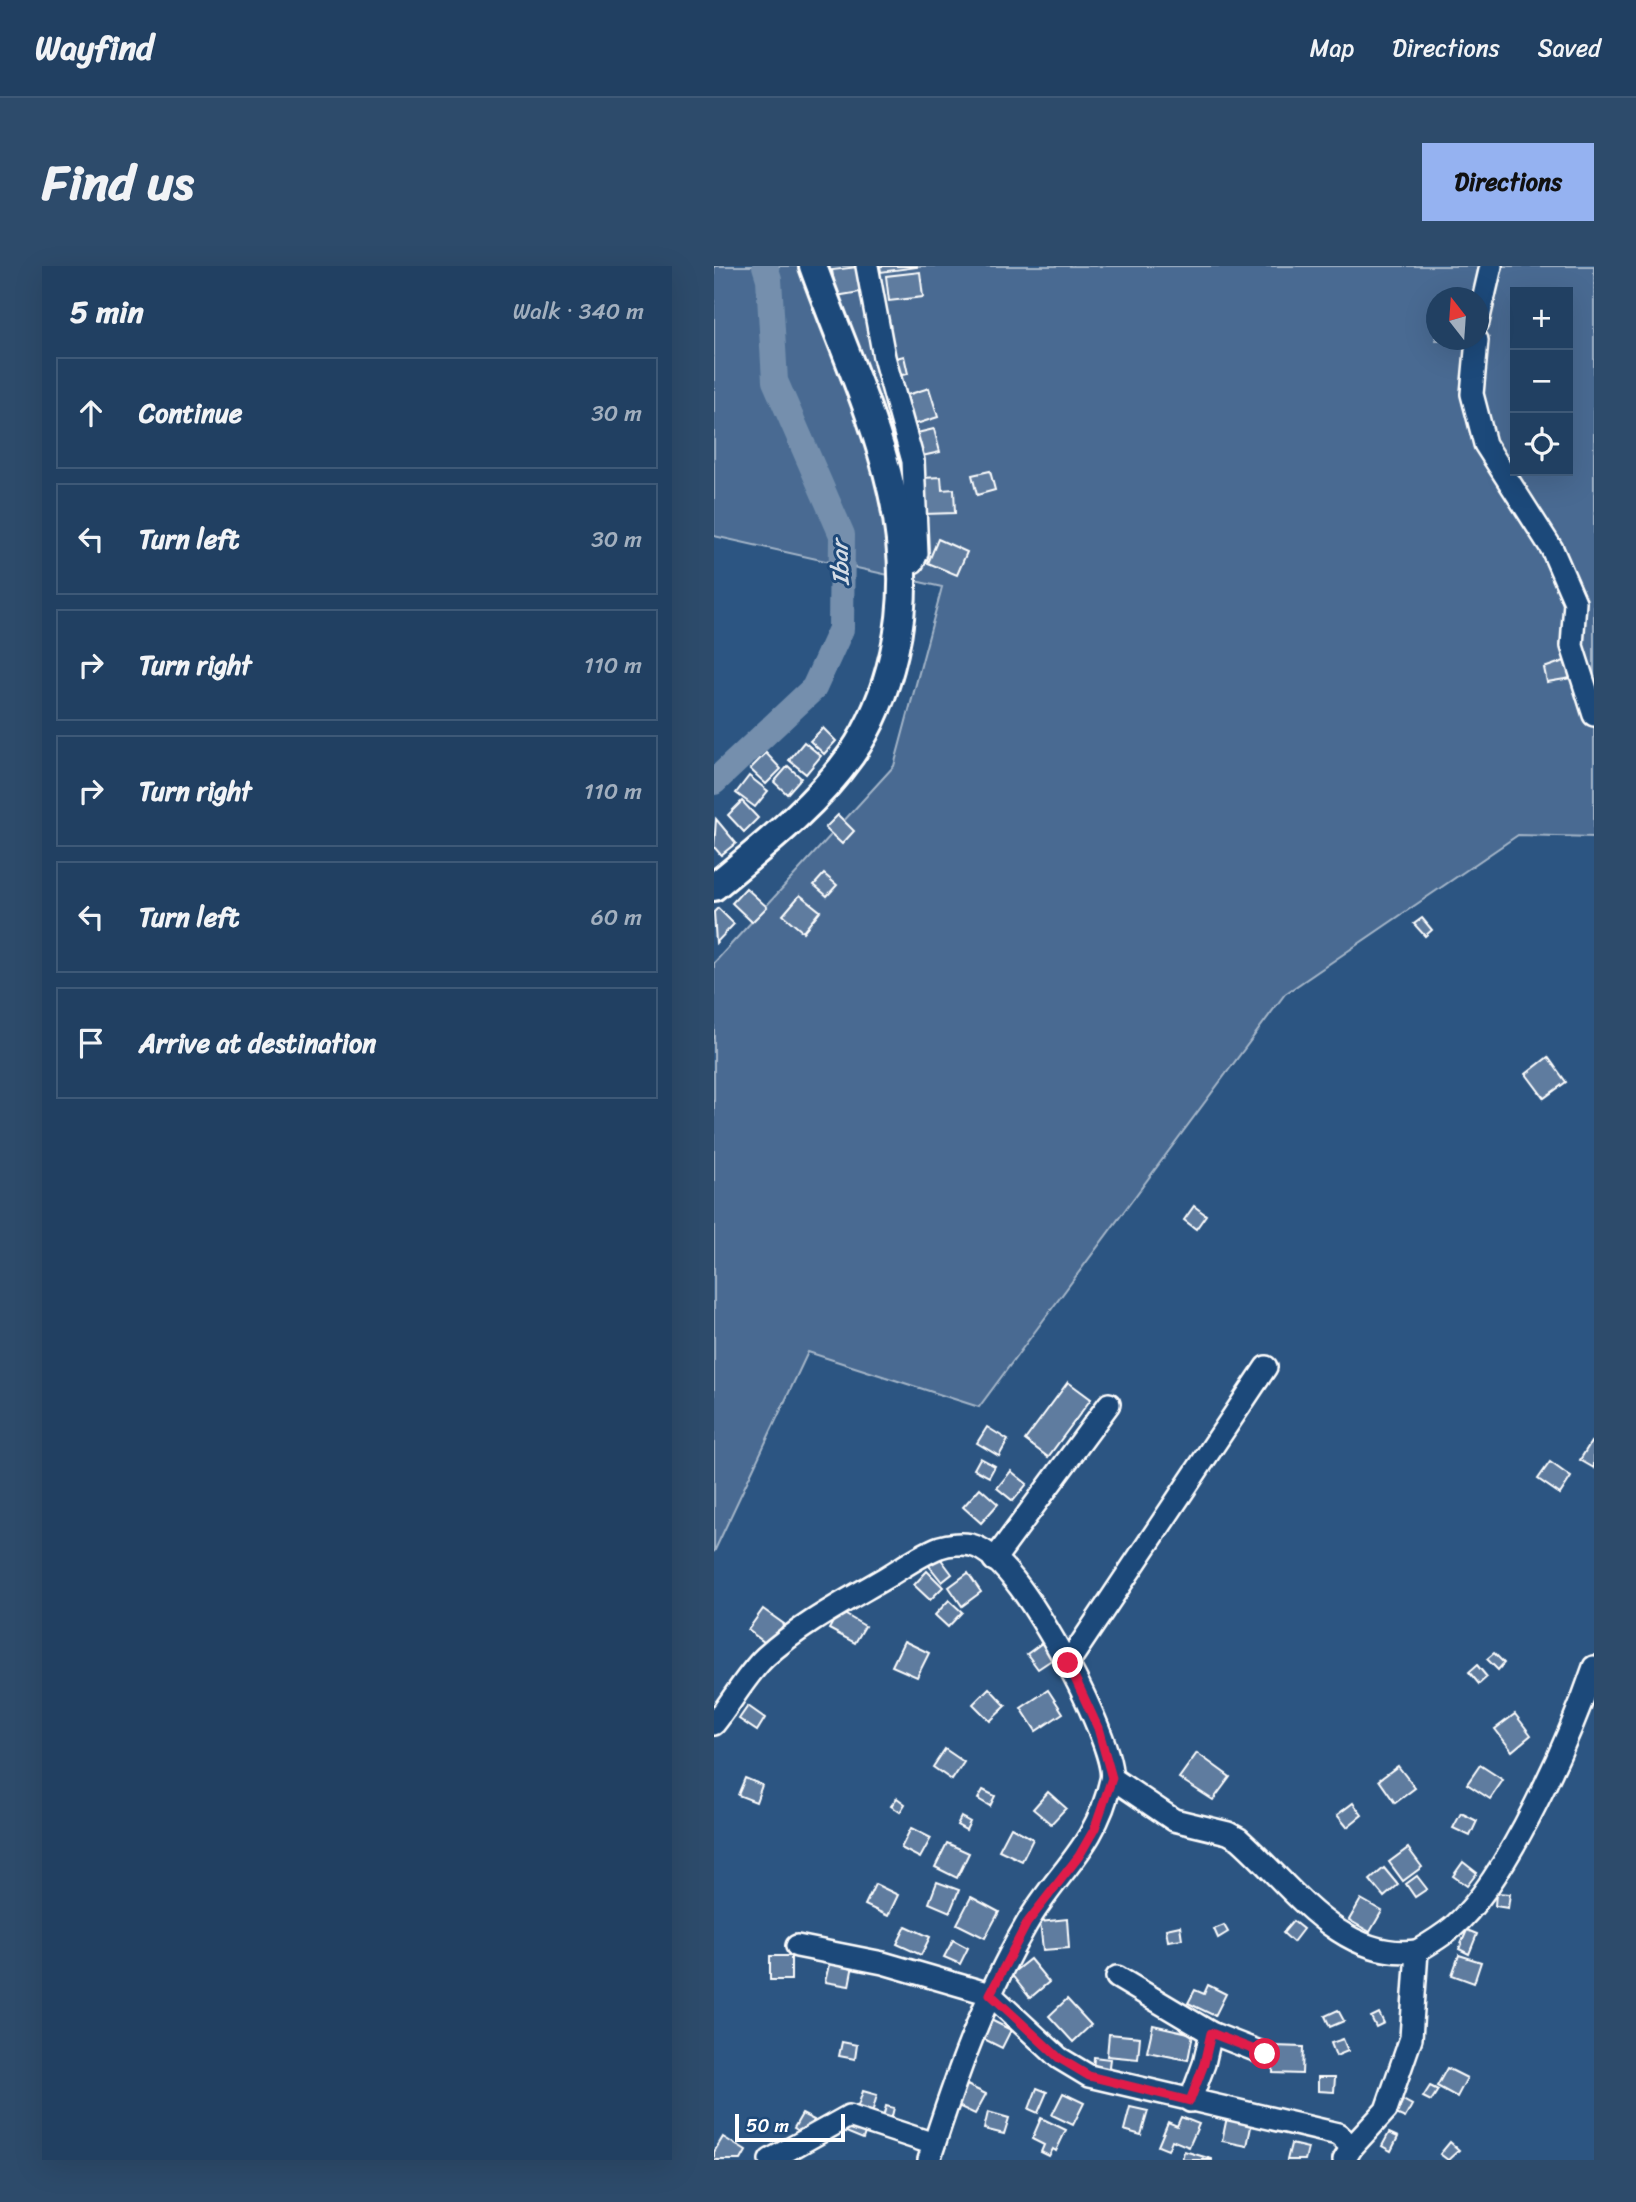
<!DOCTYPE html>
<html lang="en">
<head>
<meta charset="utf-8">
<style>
  :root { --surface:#214062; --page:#2d4b6b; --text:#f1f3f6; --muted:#a2afbe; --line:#3e5977; --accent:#95b2f1 }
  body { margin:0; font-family:Sriracha,sans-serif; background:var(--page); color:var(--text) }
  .controls { position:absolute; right:21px; top:21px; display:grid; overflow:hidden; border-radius:0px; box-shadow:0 7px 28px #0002 }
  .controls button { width:63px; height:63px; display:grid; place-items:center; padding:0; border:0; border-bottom:2px solid var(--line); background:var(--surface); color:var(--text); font:35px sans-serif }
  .compass { position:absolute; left:712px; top:21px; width:63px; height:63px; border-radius:50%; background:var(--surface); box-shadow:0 7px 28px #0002; rotate:343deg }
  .scale { position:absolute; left:21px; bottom:18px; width:110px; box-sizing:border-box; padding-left:7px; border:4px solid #fff; border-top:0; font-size:19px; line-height:24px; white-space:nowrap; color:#fff; -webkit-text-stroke:5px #1f4a7a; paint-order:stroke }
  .stop { position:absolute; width:21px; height:21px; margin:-16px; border:5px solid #e11d48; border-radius:50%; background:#fff }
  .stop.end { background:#e11d48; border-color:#fff; box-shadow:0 2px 7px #0008 }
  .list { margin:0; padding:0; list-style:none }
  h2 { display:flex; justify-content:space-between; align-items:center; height:91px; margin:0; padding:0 28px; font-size:30px }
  h2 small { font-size:23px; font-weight:400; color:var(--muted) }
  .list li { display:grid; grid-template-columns:46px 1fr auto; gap:21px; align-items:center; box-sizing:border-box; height:112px; margin:0 14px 14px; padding:0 14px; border:2px solid var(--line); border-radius:0px }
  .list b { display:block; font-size:26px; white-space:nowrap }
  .list em { font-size:23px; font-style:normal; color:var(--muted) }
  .icon { flex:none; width:38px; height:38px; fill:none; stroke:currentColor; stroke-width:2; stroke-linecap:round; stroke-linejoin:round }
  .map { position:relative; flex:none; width:880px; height:1894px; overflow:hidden; border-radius:0px }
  header { display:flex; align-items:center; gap:42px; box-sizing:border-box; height:98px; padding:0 35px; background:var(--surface); border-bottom:2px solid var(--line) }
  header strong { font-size:33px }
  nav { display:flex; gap:38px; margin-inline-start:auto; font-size:24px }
  .intro { display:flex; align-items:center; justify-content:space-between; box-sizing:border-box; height:168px; padding:0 42px }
  h1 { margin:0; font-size:49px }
  .button { padding:18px 32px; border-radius:0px; background:var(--accent); color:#111; font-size:24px; font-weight:700 }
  main { display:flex; gap:42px; padding:0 42px }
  aside { flex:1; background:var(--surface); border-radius:0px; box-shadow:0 7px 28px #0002 }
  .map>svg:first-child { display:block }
</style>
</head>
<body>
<header>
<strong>Wayfind</strong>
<nav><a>Map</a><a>Directions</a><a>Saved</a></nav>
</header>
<div class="intro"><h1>Find us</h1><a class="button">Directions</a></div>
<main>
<aside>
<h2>5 min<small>Walk · 340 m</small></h2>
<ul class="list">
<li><svg class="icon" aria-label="ahead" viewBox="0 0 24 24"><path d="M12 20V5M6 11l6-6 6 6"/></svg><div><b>Continue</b></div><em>30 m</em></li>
<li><svg class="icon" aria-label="left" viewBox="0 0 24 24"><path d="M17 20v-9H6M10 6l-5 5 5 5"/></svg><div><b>Turn left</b></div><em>30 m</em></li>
<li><svg class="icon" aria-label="right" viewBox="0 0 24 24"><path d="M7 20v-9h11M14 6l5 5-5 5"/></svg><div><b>Turn right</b></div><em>110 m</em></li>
<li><svg class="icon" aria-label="right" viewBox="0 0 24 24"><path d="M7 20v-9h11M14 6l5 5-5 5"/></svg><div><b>Turn right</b></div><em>110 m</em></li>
<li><svg class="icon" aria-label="left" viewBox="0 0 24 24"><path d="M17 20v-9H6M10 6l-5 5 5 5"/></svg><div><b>Turn left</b></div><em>60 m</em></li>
<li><svg class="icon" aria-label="arrive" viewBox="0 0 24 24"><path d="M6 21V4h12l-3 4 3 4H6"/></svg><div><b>Arrive at destination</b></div></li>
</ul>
</aside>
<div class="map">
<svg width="880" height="1894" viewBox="0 0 880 1894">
  <rect width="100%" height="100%" fill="#2c5582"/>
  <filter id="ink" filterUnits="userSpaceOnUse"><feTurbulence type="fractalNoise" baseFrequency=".0143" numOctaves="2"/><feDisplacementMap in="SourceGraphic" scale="14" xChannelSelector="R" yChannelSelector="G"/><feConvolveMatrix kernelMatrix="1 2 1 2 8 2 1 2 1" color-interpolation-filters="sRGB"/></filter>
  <g filter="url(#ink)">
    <!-- green -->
    <path fill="#486b92" stroke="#a4b5c8" stroke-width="2" fill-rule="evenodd" d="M0 0H880V571L804 569 571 728 265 1141 94 1086 0 1286V697L180 500 228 321 0 270ZM801 26H854V205H801ZM722 32H764V74H722Z"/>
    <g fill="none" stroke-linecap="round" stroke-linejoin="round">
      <!-- river -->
      <polyline stroke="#748fad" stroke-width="26" points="0,516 100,422 127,363 128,269 61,115 55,13 51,0"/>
    </g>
    <!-- building -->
    <g fill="#5e7c9f" stroke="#fff" stroke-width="2">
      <polygon points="166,0 203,0 203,1 167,6"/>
      <polygon points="143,1 146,26 122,30 118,4"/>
      <polygon points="206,6 209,31 175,35 172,10"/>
      <polygon points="190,90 194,108 181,110 178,93"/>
      <polygon points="215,122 224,151 199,159 190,130"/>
      <polygon points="220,163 226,186 208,190 203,167"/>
      <polygon points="276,205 281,224 263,229 258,209"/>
      <polygon points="227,211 228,224 240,223 241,247 210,248 208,212"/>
      <polygon points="224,273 253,286 243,309 214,297"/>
      <polygon points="850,395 857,412 833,416 830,402"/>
      <polygon points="109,462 122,475 110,488 96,475"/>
      <polygon points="90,476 107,490 92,508 75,494"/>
      <polygon points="52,487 67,503 52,518 36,503"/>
      <polygon points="74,500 87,512 73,528 60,516"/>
      <polygon points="35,510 54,525 41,541 22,527"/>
      <polygon points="28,535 44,552 30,566 14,549"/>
      <polygon points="124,549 140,565 128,578 111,562"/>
      <polygon points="2,553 22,577 7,589 0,581"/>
      <polygon points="110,608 123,619 113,630 100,619"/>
      <polygon points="32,622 53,641 38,656 18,637"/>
      <polygon points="86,629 106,645 89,666 69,649"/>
      <polygon points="4,642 20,658 2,677 0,646"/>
      <polygon points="708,652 718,664 711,670 700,658"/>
      <polygon points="834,791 852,816 830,832 812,808"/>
      <polygon points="480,940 492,949 482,963 470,954"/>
      <polygon points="354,1116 377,1133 334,1191 311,1174"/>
      <polygon points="273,1161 294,1174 285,1190 263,1177"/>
      <polygon points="877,1176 880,1178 880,1202 866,1194"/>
      <polygon points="266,1192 281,1200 275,1211 260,1203"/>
      <polygon points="836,1196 857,1211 846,1228 824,1213"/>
      <polygon points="297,1205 313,1218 299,1235 283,1222"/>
      <polygon points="266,1222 284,1238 267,1257 249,1241"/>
      <polygon points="223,1288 238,1308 228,1316 212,1296"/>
      <polygon points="213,1305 229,1321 216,1334 200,1319"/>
      <polygon points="254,1307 267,1326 248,1340 235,1321"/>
      <polygon points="235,1334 248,1346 234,1361 221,1349"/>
      <polygon points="49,1343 70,1358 54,1379 34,1364"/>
      <polygon points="125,1345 151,1360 141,1377 115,1363"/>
      <polygon points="190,1375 215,1387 203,1411 178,1400"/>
      <polygon points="328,1377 339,1393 324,1403 313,1388"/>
      <polygon points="780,1387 790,1397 784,1404 773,1393"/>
      <polygon points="763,1399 773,1411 765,1418 755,1406"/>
      <polygon points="275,1422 292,1440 276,1455 259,1438"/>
      <polygon points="334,1424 349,1447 322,1465 307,1442"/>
      <polygon points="34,1440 51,1452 43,1465 25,1453"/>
      <polygon points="801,1448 817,1469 798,1485 781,1463"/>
      <polygon points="231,1483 250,1496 238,1514 219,1501"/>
      <polygon points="483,1487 516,1511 499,1534 465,1512"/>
      <polygon points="766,1499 789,1514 776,1533 753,1518"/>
      <polygon points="684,1500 701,1522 681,1537 665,1514"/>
      <polygon points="31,1512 48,1519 42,1536 24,1529"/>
      <polygon points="269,1524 281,1530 276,1540 264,1533"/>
      <polygon points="334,1526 352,1542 337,1558 319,1543"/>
      <polygon points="183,1532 191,1538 186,1546 177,1540"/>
      <polygon points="639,1537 648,1549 633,1561 623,1549"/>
      <polygon points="747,1547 763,1555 756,1570 739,1562"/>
      <polygon points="247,1551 256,1556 252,1564 243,1559"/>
      <polygon points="297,1561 319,1573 308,1595 285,1584"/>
      <polygon points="197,1562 217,1572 206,1592 187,1582"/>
      <polygon points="233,1577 255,1587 243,1612 221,1601"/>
      <polygon points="694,1582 708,1601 689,1615 675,1596"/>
      <polygon points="749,1596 763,1607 753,1620 739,1610"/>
      <polygon points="670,1602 684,1619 670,1631 656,1614"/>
      <polygon points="703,1610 713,1623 701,1631 692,1618"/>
      <polygon points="223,1616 245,1624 236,1646 215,1637"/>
      <polygon points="161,1618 184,1629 174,1650 151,1639"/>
      <polygon points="782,1627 796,1628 794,1642 781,1640"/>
      <polygon points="257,1631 285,1646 271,1672 243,1658"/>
      <polygon points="647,1633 668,1645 656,1666 635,1654"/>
      <polygon points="353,1653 355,1682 329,1684 326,1656"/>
      <polygon points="579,1655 589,1663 579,1676 569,1667"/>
      <polygon points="510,1659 514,1666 504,1672 500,1663"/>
      <polygon points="192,1660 216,1671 207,1689 183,1678"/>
      <polygon points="466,1660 468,1673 454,1675 452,1663"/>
      <polygon points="753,1664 763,1668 755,1688 745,1683"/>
      <polygon points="239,1674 254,1682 246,1698 230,1691"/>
      <polygon points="745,1689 767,1696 760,1717 738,1709"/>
      <rect x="56" y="1690" width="21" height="24"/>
      <polygon points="316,1693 335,1716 316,1732 297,1708"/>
      <polygon points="116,1694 139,1699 135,1720 111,1716"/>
      <polygon points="494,1719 512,1728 501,1750 474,1737 481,1724 490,1728"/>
      <polygon points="353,1733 377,1759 359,1776 335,1750"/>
      <polygon points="624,1744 630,1755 616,1761 611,1750"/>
      <polygon points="665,1747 670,1757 662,1761 657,1751"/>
      <polygon points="275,1753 297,1764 288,1782 266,1771"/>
      <polygon points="439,1759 479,1768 474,1794 433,1786"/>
      <polygon points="395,1768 426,1771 424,1793 393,1790"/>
      <polygon points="629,1773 634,1785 622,1790 617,1777"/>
      <polygon points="128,1776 143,1779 141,1793 125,1790"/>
      <polygon points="560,1780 589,1781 588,1808 559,1807"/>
      <polygon points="380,1791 396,1793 394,1808 379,1806"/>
      <polygon points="733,1802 753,1812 743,1831 723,1820"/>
      <polygon points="604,1811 621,1811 620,1826 604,1825"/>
      <polygon points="253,1819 272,1828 261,1848 242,1839"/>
      <polygon points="716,1820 724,1824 717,1835 709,1831"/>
      <polygon points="323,1822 333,1826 324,1847 315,1843"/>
      <polygon points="149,1825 163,1829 158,1847 143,1843"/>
      <polygon points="349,1827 370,1837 359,1859 338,1849"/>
      <polygon points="689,1834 698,1839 691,1852 682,1848"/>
      <polygon points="172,1840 180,1842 177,1854 169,1852"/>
      <polygon points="416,1841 434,1845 427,1869 410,1864"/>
      <polygon points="274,1846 295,1852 290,1868 270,1863"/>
      <polygon points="88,1848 100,1854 92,1869 80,1862"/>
      <polygon points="467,1851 485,1858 475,1881 458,1874 454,1884 444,1880 454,1856 463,1860"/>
      <polygon points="513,1851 538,1856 533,1880 508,1875"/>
      <polygon points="327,1852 352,1864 342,1885 339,1883 335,1890 327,1886 330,1879 318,1873"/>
      <polygon points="136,1857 152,1864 149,1873 132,1866"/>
      <polygon points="675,1867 684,1871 677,1885 668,1880"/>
      <polygon points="9,1871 32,1885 27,1894 0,1894 0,1886"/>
      <polygon points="736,1876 745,1884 734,1894 726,1888"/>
      <polygon points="577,1878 594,1882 591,1894 573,1894"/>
      <polygon points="470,1885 498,1893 498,1894 468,1894"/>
    </g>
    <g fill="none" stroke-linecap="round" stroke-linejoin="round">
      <defs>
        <g id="minor">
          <polyline points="153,0 170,91 199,195 203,287 199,296 189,299"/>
          <polyline points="764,56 777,0"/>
          <polyline points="763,74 758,128 771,178 838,283 861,336 858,380 880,449"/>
          <polyline points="280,1294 395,1138"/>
          <polyline points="354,1397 552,1101"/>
          <path d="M0 1458C17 1437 32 1409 51 1391 86 1359 130 1336 171 1312 188 1302 207 1288 226 1281 235 1278 248 1277 257 1279 293 1288 332 1361 350 1392 363 1413 402 1492 397 1514 382 1582 343 1605 312 1659 269 1733 241 1813 215 1894"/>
          <path d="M398 1512 460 1554 514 1567 525 1573C576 1618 626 1695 703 1685"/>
          <polyline points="83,1680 169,1697 276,1728 345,1792 375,1810 624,1868 638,1881"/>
          <polyline points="403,1711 497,1767 551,1788"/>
          <polyline points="476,1835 490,1798 497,1767"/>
          <polyline points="56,1894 135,1850 220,1878"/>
          <path d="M630 1894 638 1881 672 1844 697 1772 703 1685C715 1678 728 1670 739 1661 794 1613 856 1471 880 1401"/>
        </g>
        <path id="major" d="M0 621C48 581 101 540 137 489 158 459 172 422 180 387 212 249 144 126 99 0"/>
      </defs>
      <!-- minor casing -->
      <use href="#minor" stroke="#fff" stroke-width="26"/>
      <!-- major casing -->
      <use href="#major" stroke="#fff" stroke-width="32"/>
      <!-- minor -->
      <use href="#minor" stroke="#1f4a7a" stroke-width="21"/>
      <!-- major -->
      <use href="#major" stroke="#1f4a7a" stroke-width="26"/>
    </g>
  </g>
  <g fill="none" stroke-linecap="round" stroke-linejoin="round" filter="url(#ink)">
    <!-- route -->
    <polyline stroke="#e11d48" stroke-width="9" points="354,1397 384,1462 398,1512 381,1562 365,1590 313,1657 276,1728 345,1792 375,1810 476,1835 490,1798 497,1767 551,1788"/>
  </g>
  <g text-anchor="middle" stroke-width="6" stroke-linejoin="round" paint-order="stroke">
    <!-- water labels -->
    <g font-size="24" font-style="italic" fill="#d5dde6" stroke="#1f4a7a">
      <text transform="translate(126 297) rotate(-92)" y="8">Ibar</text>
    </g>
  </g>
</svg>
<div class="controls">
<button>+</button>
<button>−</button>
<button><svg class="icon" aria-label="locate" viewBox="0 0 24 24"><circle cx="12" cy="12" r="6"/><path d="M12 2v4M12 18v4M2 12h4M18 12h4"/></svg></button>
</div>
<svg class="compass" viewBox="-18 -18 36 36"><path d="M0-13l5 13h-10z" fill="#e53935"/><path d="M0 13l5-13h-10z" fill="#a2afbe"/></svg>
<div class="scale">50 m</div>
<div class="stop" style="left:551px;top:1788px"></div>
<div class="stop end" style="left:354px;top:1397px"></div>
</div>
</main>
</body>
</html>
